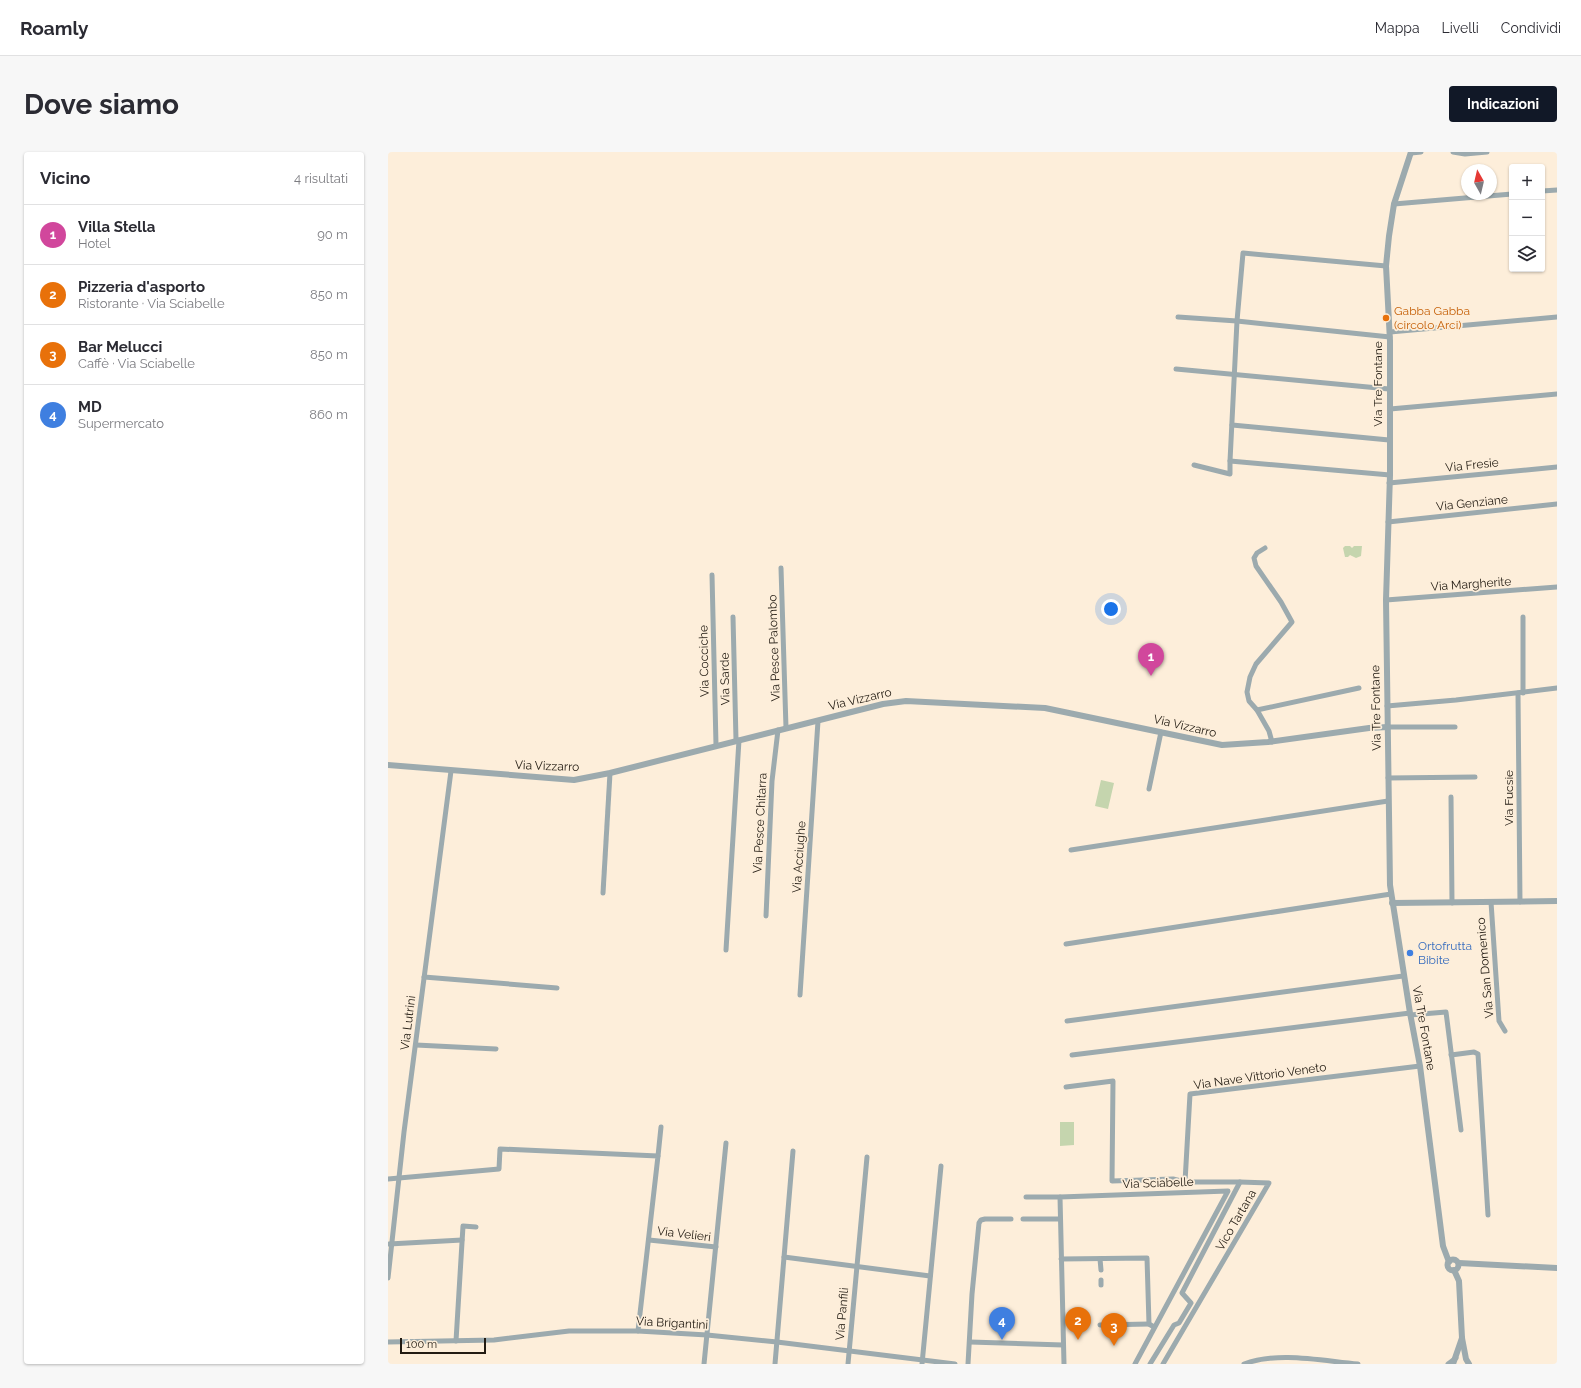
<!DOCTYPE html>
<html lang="it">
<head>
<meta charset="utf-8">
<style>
  :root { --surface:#fff; --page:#f7f7f7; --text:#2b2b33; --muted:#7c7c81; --line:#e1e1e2; --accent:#111827 }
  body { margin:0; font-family:Raleway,sans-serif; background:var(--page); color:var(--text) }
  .controls { position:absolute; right:12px; top:12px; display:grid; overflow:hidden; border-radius:4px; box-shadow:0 1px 3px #0004 }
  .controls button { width:36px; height:36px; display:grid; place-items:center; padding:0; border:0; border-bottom:1px solid var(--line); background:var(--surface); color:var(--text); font:20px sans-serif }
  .compass { position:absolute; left:1073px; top:12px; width:36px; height:36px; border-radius:50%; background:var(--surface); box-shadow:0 1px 3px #0004; rotate:352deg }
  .scale { position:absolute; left:12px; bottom:10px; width:86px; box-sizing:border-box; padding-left:4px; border:2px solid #221b12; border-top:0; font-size:11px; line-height:14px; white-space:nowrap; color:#221b12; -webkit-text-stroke:3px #fdeeda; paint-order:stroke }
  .you { position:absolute; left:723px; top:457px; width:14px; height:14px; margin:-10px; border:3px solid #fff; border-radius:50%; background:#1a73e8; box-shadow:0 0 0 6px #1a73e833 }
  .badge { display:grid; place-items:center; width:26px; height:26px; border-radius:50%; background:var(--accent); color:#fff; font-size:13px; font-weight:700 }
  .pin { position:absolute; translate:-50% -33px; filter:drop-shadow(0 1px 2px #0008) }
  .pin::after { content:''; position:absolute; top:21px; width:14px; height:12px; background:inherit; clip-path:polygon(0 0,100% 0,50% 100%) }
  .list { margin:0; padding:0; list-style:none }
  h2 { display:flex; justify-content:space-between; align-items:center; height:52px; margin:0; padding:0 16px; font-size:17px }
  h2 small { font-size:13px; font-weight:400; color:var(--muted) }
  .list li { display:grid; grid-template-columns:26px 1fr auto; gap:12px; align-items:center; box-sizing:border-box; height:60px; padding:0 16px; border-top:1px solid var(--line) }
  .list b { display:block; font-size:15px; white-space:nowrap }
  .list p { margin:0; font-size:13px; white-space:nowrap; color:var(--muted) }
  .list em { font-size:13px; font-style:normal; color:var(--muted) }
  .icon { flex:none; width:22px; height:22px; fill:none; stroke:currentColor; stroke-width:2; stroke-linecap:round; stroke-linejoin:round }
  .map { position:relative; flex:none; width:1169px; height:1212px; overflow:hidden; border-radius:4px }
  header { display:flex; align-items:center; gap:24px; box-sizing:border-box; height:56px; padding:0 20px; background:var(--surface); border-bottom:1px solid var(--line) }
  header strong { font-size:19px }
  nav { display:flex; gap:22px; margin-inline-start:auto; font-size:14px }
  .intro { display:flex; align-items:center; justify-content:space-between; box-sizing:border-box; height:96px; padding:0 24px }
  h1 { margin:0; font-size:28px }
  .button { padding:10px 18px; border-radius:4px; background:var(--accent); color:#fff; font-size:14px; font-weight:700 }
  main { display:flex; gap:24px; padding:0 24px }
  aside { flex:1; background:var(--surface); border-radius:4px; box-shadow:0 1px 3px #0004 }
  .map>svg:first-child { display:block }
</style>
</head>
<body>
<header>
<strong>Roamly</strong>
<nav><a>Mappa</a><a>Livelli</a><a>Condividi</a></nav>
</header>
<div class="intro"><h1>Dove siamo</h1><a class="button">Indicazioni</a></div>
<main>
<aside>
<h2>Vicino<small>4 risultati</small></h2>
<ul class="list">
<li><span class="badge" style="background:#d1479c">1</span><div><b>Villa Stella</b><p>Hotel</p></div><em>90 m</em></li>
<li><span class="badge" style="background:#e8710a">2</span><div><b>Pizzeria d'asporto</b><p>Ristorante · Via Sciabelle</p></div><em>850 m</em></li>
<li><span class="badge" style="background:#e8710a">3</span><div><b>Bar Melucci</b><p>Caffè · Via Sciabelle</p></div><em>850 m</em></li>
<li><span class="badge" style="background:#3f7fe0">4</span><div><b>MD</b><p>Supermercato</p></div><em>860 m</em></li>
</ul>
</aside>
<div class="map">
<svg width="1169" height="1212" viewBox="0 0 1169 1212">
  <rect width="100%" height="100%" fill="#fdeeda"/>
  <!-- green -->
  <g fill="#c5d5ae">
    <polygon points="957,394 962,394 964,396 966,394 974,394 973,404 968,406 962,403 960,405 957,405 955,396"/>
    <polygon points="713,628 726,631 720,657 707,654"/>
    <polygon points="672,970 686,970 686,993 672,994"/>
  </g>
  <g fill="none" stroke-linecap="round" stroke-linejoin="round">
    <!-- minor -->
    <g stroke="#9caaae" stroke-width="5">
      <polyline points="1065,0 1077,2 1099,0"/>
      <polyline points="1023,1 1033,0"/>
      <polyline points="1154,39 1169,38"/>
      <polyline points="1006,52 1124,42"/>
      <polyline points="790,165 849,169 1002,185"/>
      <polyline points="1002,180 1169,165"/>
      <polyline points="788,217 1001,237"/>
      <polyline points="1002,257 1169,242"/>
      <polyline points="844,273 1001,288"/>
      <polyline points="842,309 849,169 855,101 998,114"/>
      <polyline points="806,313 842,322 842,309 1002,323"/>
      <polyline points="1001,331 1169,315"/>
      <polyline points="1000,370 1169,352"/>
      <polyline points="877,396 869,401 866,406 868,414 893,450 904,470 868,512 862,525 859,540 861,549 869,558 881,579 884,590"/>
      <polyline points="393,416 398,576"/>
      <polyline points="324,423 328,593"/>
      <polyline points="998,448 1169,435"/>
      <polyline points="345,465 348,588"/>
      <polyline points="1135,465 1135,541"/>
      <polyline points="1130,541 1132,750"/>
      <polyline points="999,554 1068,548 1169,536"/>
      <polyline points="869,558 971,536"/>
      <polyline points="1000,575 1067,575"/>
      <polyline points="1000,626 1087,625"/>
      <polyline points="761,637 773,580"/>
      <polyline points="1063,645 1064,751"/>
      <polyline points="683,698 1000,649"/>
      <polyline points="215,741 222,621"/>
      <polyline points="1103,750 1111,869 1117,879"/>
      <polyline points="378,764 384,629 390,578"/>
      <polyline points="678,792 1003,742"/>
      <polyline points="338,798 351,588"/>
      <polyline points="36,825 169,836"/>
      <polyline points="412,843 430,569"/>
      <polyline points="1022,863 1058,860 1073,978"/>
      <polyline points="679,869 1015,824"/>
      <polyline points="28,893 108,897"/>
      <polyline points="684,903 1022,861"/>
      <polyline points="1063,903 1086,900 1090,902 1100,1063"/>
      <polyline points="678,935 725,929 724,1029 785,1027 797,1030 852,1030 881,1031 775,1212"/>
      <polyline points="270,1004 273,975"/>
      <polyline points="0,1027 111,1017 112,997 270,1004 250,1179"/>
      <polyline points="797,1030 802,942 1032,914"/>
      <polyline points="638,1045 672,1045"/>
      <polyline points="635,1067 672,1067"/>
      <polyline points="261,1088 328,1095"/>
      <polyline points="1,1092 74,1088"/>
      <polyline points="396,1105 542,1124"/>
      <polyline points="673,1107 759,1106 761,1172 766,1175"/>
      <polyline points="712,1107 713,1118"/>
      <polyline points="0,1126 16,980 63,619"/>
      <polyline points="713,1128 713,1133"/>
      <polyline points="712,1173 761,1172"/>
      <polyline points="68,1189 75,1074 88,1075"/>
      <polyline points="0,1190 106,1188 181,1179 250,1179 319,1183 389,1190 567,1212"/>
      <polyline points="582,1190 675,1193"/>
      <polyline points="316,1212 338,991"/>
      <polyline points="387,1212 405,999"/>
      <polyline points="460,1212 479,1005"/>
      <polyline points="534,1212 553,1014"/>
      <polyline points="580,1212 584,1142 591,1071 593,1068 597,1067 623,1067"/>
      <polyline points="676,1212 672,1045 840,1039 747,1212"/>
      <polyline points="762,1212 786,1173 791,1171 803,1151 794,1141 852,1030"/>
      <path d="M856 1212C890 1199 935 1209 970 1212"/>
      <polyline points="1060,1212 1068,1206"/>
    </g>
    <!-- tertiary -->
    <g stroke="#9caaae" stroke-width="6">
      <polyline points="1023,0 1006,52 1001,84 998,114 1002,189 1002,323 998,448 1002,733 1022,861 1032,914 1055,1094 1061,1110"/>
      <polyline points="0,613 186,628 222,621 495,552 518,549 657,556 834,593 880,590 981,576 1000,575"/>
      <polyline points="1004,751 1169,749"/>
      <circle cx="1065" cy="1113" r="5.5"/>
      <polyline points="1071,1111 1169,1116"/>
      <polyline points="1066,1118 1071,1129 1074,1186 1078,1207 1081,1212"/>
      <polyline points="1065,1212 1074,1186"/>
    </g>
  </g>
  <!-- markers -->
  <circle fill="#e8710a" stroke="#fdeeda" stroke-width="1.5" cx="998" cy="166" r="4"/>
  <circle fill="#3f7fe0" stroke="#fdeeda" stroke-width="1.5" cx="1022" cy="801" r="4"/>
  <g text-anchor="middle" stroke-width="3.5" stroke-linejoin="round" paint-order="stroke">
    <!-- food labels -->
    <g font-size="12" fill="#c56008" stroke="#fdeeda" text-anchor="start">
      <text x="1006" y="163">Gabba Gabba<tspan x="1006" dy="14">(circolo Arci)</tspan></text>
    </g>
    <!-- street labels -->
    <g font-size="12" fill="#221b12" stroke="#fdeeda">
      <text transform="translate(990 232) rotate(-90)" y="4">Via Tre Fontane</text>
      <text transform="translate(1084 313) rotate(-6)" y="4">Via Fresie</text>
      <text transform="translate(1084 351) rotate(-6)" y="4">Via Genziane</text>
      <text transform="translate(1083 432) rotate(-4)" y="4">Via Margherite</text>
      <text transform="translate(386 496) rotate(-92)" y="4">Via Pesce Palombo</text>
      <text transform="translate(316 509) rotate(-91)" y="4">Via Cocciche</text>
      <text transform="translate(337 527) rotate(-91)" y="4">Via Sarde</text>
      <text transform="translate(472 547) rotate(-13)" y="4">Via Vizzarro</text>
      <text transform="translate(988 556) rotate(-91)" y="4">Via Tre Fontane</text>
      <text transform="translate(797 574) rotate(13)" y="4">Via Vizzarro</text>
      <text transform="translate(159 614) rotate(2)" y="4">Via Vizzarro</text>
      <text transform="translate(1121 646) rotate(-90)" y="4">Via Fucsie</text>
      <text transform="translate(372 671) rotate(-87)" y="4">Via Pesce Chitarra</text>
      <text transform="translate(411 705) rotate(-86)" y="4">Via Acciughe</text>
      <text transform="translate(1097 816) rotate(-95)" y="4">Via San Domenico</text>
      <text transform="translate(20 871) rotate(-83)" y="4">Via Lutrini</text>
      <text transform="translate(1036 876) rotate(80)" y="4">Via Tre Fontane</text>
      <text transform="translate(872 924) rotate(-8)" y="4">Via Nave Vittorio Veneto</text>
      <text transform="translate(770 1031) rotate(-2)" y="4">Via Sciabelle</text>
      <text transform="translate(848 1068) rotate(-60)" y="4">Vico Tartana</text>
      <text transform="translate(296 1082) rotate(7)" y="4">Via Velieri</text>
      <text transform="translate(454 1162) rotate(-85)" y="4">Via Panfili</text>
      <text transform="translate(284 1171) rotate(3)" y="4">Via Brigantini</text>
    </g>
    <!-- shop labels -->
    <g font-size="12" fill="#366cbe" stroke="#fdeeda" text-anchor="start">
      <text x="1030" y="798">Ortofrutta<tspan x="1030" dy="14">Bibite</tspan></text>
    </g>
  </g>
</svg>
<div class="controls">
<button>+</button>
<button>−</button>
<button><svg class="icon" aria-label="layers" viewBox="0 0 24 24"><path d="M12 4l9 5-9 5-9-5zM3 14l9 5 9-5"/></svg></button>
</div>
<svg class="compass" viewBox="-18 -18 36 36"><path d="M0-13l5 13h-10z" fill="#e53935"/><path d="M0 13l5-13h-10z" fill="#7c7c81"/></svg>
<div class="scale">100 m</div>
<div class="you"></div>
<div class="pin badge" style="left:763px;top:524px;background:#d1479c">1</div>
<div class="pin badge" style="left:690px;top:1188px;background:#e8710a">2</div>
<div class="pin badge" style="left:726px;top:1194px;background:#e8710a">3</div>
<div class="pin badge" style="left:614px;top:1188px;background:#3f7fe0">4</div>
</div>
</main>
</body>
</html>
